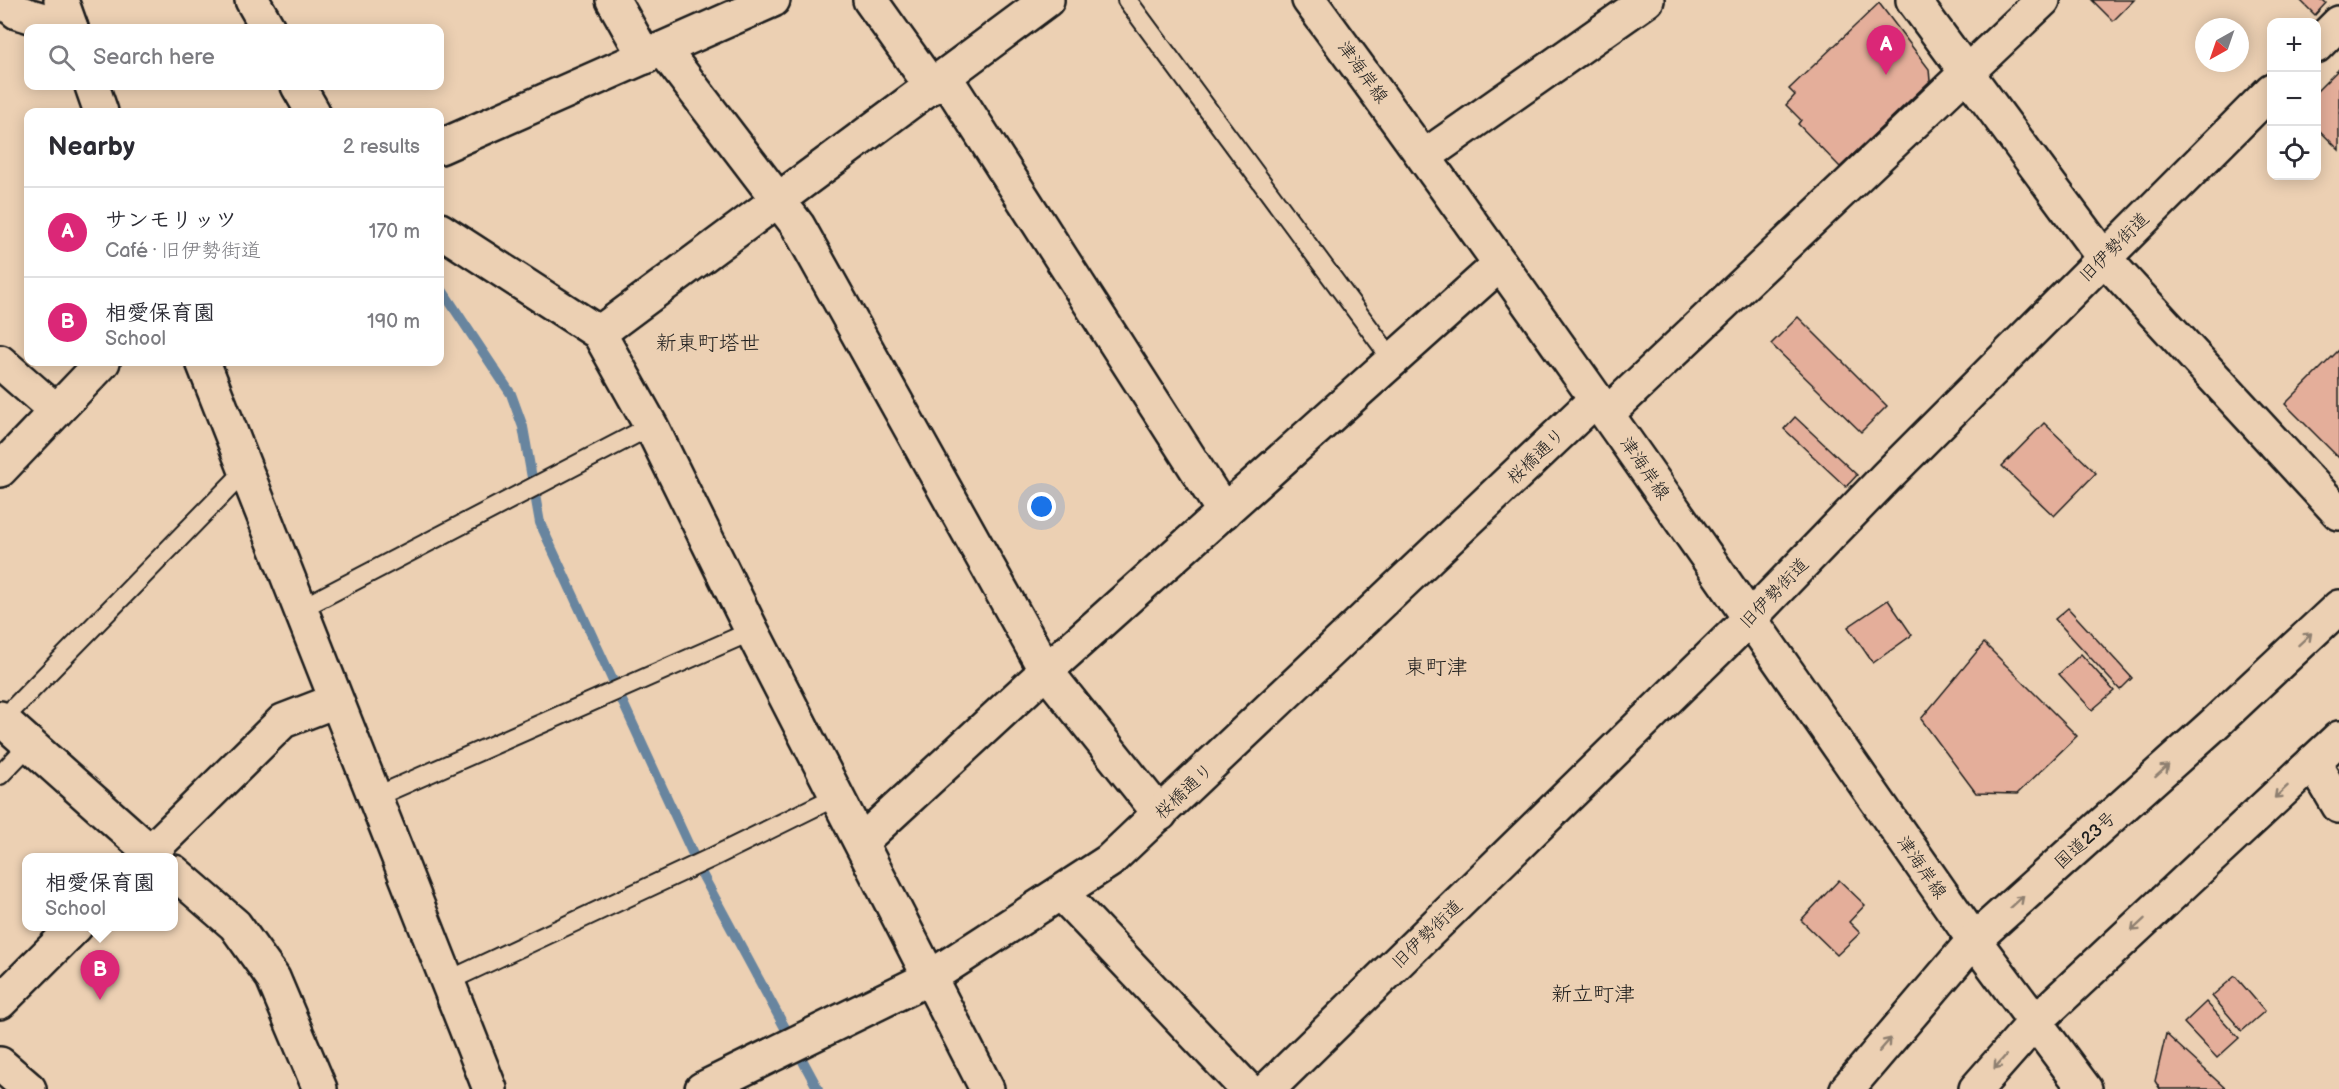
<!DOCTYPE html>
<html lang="en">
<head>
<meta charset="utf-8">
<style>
  :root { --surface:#fff; --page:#f2f2f3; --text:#2b2b33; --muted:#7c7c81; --line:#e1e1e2; --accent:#db2777 }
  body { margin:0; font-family:"Balsamiq Sans","Klee One",sans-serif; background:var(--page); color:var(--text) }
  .controls { position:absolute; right:18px; top:18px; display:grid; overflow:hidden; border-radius:12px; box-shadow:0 3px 15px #0003 }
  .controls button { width:54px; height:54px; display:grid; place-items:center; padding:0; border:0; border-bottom:2px solid var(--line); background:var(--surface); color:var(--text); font:30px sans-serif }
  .compass { position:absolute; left:2195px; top:18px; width:54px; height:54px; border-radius:50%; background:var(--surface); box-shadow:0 3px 15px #0003; rotate:220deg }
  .you { position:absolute; left:1042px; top:507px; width:21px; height:21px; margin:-15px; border:4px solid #fff; border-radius:50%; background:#1a73e8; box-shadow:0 0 0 9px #1a73e833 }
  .badge { display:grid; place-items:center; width:39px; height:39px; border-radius:50%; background:var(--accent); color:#fff; font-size:20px; font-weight:700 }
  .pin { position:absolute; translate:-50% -50px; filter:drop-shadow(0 2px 3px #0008) }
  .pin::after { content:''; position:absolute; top:32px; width:21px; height:18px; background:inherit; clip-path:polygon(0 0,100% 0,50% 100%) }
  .popup { position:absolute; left:22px; top:853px; width:156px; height:78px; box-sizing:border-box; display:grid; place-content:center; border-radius:12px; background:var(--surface); filter:drop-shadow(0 2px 4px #0005); font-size:20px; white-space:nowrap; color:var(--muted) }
  .popup b { font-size:22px; color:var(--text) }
  .popup::after { content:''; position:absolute; left:50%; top:100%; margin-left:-12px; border:12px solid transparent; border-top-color:var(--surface) }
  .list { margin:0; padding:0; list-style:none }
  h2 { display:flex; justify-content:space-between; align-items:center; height:78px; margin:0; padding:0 24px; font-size:26px }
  h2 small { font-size:20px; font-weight:400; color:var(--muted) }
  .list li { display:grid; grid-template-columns:39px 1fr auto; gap:18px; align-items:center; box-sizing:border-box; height:90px; padding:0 24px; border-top:2px solid var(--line) }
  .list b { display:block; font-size:22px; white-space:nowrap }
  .list p { margin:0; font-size:20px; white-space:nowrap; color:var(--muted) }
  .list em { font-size:20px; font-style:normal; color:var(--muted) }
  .icon { flex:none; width:33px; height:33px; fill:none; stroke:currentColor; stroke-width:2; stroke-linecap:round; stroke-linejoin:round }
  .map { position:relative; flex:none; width:2339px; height:1089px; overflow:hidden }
  .search { position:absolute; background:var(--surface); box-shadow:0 3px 15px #0003; left:24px; top:24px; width:420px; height:66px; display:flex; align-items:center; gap:15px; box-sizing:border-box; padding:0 21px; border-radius:12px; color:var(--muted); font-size:22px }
  .panel { position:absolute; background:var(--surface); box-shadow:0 3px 15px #0003; left:24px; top:108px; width:420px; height:258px; border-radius:12px }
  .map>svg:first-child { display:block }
</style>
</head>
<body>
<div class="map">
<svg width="2339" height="1089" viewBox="0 0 2339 1089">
  <rect width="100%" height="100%" fill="#ecd0b3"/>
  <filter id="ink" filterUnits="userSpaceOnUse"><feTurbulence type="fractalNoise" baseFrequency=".0167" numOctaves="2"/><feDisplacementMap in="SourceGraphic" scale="12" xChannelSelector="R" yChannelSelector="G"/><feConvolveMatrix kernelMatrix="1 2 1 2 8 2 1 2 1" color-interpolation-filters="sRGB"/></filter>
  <g filter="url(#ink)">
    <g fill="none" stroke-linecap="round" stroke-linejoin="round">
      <!-- stream -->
      <polyline stroke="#68859f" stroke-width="10" points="440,287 511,394 523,427 540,523 703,876 818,1089"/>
    </g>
    <!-- building -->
    <g fill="#e4ae9a" stroke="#1c1c1c" stroke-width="1.5">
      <polygon points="2092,0 2134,0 2113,21"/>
      <polygon points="2300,0 2323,0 2326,3 2315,15"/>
      <polygon points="1879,3 1929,69 1930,81 1840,167 1798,124 1801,120 1786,105 1795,95 1789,89"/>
      <polygon points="2339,69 2339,150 2316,127 2316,92"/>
      <polygon points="1798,317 1887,406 1861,432 1771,344"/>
      <polygon points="2339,350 2339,458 2285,404"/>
      <polygon points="1795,417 1857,475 1846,487 1784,429"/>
      <polygon points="2044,423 2096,473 2054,516 2002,466"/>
      <polygon points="1888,600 1912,635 1873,663 1848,627"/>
      <polygon points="2068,608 2132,678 2120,690 2055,619"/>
      <polygon points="1984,643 2077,736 2017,794 1976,793 1921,719"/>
      <polygon points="2081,654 2114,691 2092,710 2059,674"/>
      <polygon points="1839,880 1865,905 1849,922 1860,933 1837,955 1801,920"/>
      <polygon points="2235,976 2265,1011 2242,1031 2212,996"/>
      <polygon points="2206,1002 2239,1038 2217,1058 2184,1023"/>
      <polygon points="2166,1034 2226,1089 2160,1089 2155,1081"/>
    </g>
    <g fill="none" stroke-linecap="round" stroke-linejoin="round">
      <defs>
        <g id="service">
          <polyline points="1127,0 1392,359"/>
          <polyline points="300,609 651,426"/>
          <polyline points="2,720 247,469"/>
          <polyline points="0,775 29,745"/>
          <polyline points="375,797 752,631"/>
          <polyline points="448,981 711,858 837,796"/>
        </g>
        <g id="minor">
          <polyline points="3,0 17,12 71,28"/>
          <polyline points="252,0 268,28"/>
          <polyline points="613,0 645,57"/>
          <polyline points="870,0 932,87"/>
          <polyline points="1913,0 2103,257 2339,513"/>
          <polyline points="2316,46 2339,23"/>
          <polyline points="663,49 798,226 1046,671 1160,814"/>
          <polyline points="945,77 1224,512"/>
          <polyline points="298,86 313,112"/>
          <polyline points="1425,156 1647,0"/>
          <polyline points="440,230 599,333 651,426 752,631 987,1089"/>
          <polyline points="599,333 1047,0"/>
          <polyline points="0,362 55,410"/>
          <polyline points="1607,414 2043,0"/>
          <polyline points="0,718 157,858"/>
          <polyline points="2313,762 2339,806"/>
          <polyline points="862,841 1046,671 1500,264"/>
          <polyline points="144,858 283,721 335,701"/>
          <polyline points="174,872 235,925 273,978 320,1089"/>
          <polyline points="1061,893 1247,1089"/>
          <polyline points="0,1002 76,926"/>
          <polyline points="0,1064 29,1089"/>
          <polyline points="1268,1089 1749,619 1886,477 2272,90"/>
        </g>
        <g id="tertiary">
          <polyline points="61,0 71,28"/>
          <polyline points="92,86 101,112"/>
          <polyline points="440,147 773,0"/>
          <polyline points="203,362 490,1089"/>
          <polyline points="0,470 103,362"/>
          <polyline points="1974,940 2085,1089"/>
          <polyline points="702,1089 929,978 1109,861 1596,399"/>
        </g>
        <path id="secondary" d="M1309 0C1537 309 1754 625 1974 940"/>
        <g id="trunk">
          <polyline points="1847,1089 1974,940 2212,726 2339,607"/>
          <polyline points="1976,1089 2035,1022 2339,738"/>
        </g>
      </defs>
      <!-- service casing -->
      <use href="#service" stroke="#1c1c1c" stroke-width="22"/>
      <!-- minor casing -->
      <use href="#minor" stroke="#1c1c1c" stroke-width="38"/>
      <!-- tertiary casing -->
      <use href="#tertiary" stroke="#1c1c1c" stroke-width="38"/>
      <!-- secondary casing -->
      <use href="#secondary" stroke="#1c1c1c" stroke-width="38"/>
      <!-- trunk casing -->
      <use href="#trunk" stroke="#1c1c1c" stroke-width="38"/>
      <!-- service -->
      <use href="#service" stroke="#ecd0b3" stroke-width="18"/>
      <!-- minor -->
      <use href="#minor" stroke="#ecd0b3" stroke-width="33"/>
      <!-- tertiary -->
      <use href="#tertiary" stroke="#ecd0b3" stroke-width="33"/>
      <!-- secondary -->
      <use href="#secondary" stroke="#ecd0b3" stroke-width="33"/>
      <!-- trunk -->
      <use href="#trunk" stroke="#ecd0b3" stroke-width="33"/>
    </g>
    <!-- one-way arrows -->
    <defs><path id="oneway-shaft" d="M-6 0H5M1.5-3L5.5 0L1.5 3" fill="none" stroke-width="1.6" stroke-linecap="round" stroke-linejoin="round" transform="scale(1.5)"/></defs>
    <g stroke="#8e7f6f">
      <use href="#oneway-shaft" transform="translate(2305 639) rotate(-43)"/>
      <use href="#oneway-shaft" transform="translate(2162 771) rotate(-42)"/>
      <use href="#oneway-shaft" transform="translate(2281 792) rotate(137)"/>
      <use href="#oneway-shaft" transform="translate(2017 902) rotate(-42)"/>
      <use href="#oneway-shaft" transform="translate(2138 925) rotate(137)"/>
      <use href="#oneway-shaft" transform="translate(1885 1045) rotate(-49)"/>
      <use href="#oneway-shaft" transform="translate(2000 1062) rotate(131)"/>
    </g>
  </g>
  <g text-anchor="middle" stroke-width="5" stroke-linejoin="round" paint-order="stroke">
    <!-- street labels -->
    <g font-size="18" fill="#1c1c1c" stroke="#ecd0b3">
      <text transform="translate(1363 72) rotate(54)" y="6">津海岸線</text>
      <text transform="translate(2114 247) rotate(-45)" y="6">旧伊勢街道</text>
      <text transform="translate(1536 456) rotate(-44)" y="6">桜橋通り</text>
      <text transform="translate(1645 468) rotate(55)" y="6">津海岸線</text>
      <text transform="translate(1774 593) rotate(-46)" y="6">旧伊勢街道</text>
      <text transform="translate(1184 791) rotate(-43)" y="6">桜橋通り</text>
      <text transform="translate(2085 840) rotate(-42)" y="6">国道23号</text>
      <text transform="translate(1922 867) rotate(55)" y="6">津海岸線</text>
      <text transform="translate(1427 934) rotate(-44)" y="6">旧伊勢街道</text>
    </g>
    <!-- quarter labels -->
    <g font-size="21" fill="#1c1c1c" stroke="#ecd0b3">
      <text x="708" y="350">新東町塔世</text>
      <text x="1436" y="674">東町津</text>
      <text x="1593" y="1001">新立町津</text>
    </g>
  </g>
</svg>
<div class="controls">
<button>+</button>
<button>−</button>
<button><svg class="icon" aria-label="locate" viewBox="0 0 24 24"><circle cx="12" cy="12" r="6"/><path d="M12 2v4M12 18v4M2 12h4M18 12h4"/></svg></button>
</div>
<svg class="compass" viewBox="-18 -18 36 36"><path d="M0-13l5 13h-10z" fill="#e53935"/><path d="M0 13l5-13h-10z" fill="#7c7c81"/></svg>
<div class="you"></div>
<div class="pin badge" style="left:1886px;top:75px">A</div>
<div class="pin badge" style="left:100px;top:1000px">B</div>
<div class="popup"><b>相愛保育園</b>School</div>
<div class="search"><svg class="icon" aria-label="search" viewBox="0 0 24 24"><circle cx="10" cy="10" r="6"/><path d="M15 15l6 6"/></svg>Search here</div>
<section class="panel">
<h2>Nearby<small>2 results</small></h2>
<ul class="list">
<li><span class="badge">A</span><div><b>サンモリッツ</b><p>Café · 旧伊勢街道</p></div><em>170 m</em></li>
<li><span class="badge">B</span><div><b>相愛保育園</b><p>School</p></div><em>190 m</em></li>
</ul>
</section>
</div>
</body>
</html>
